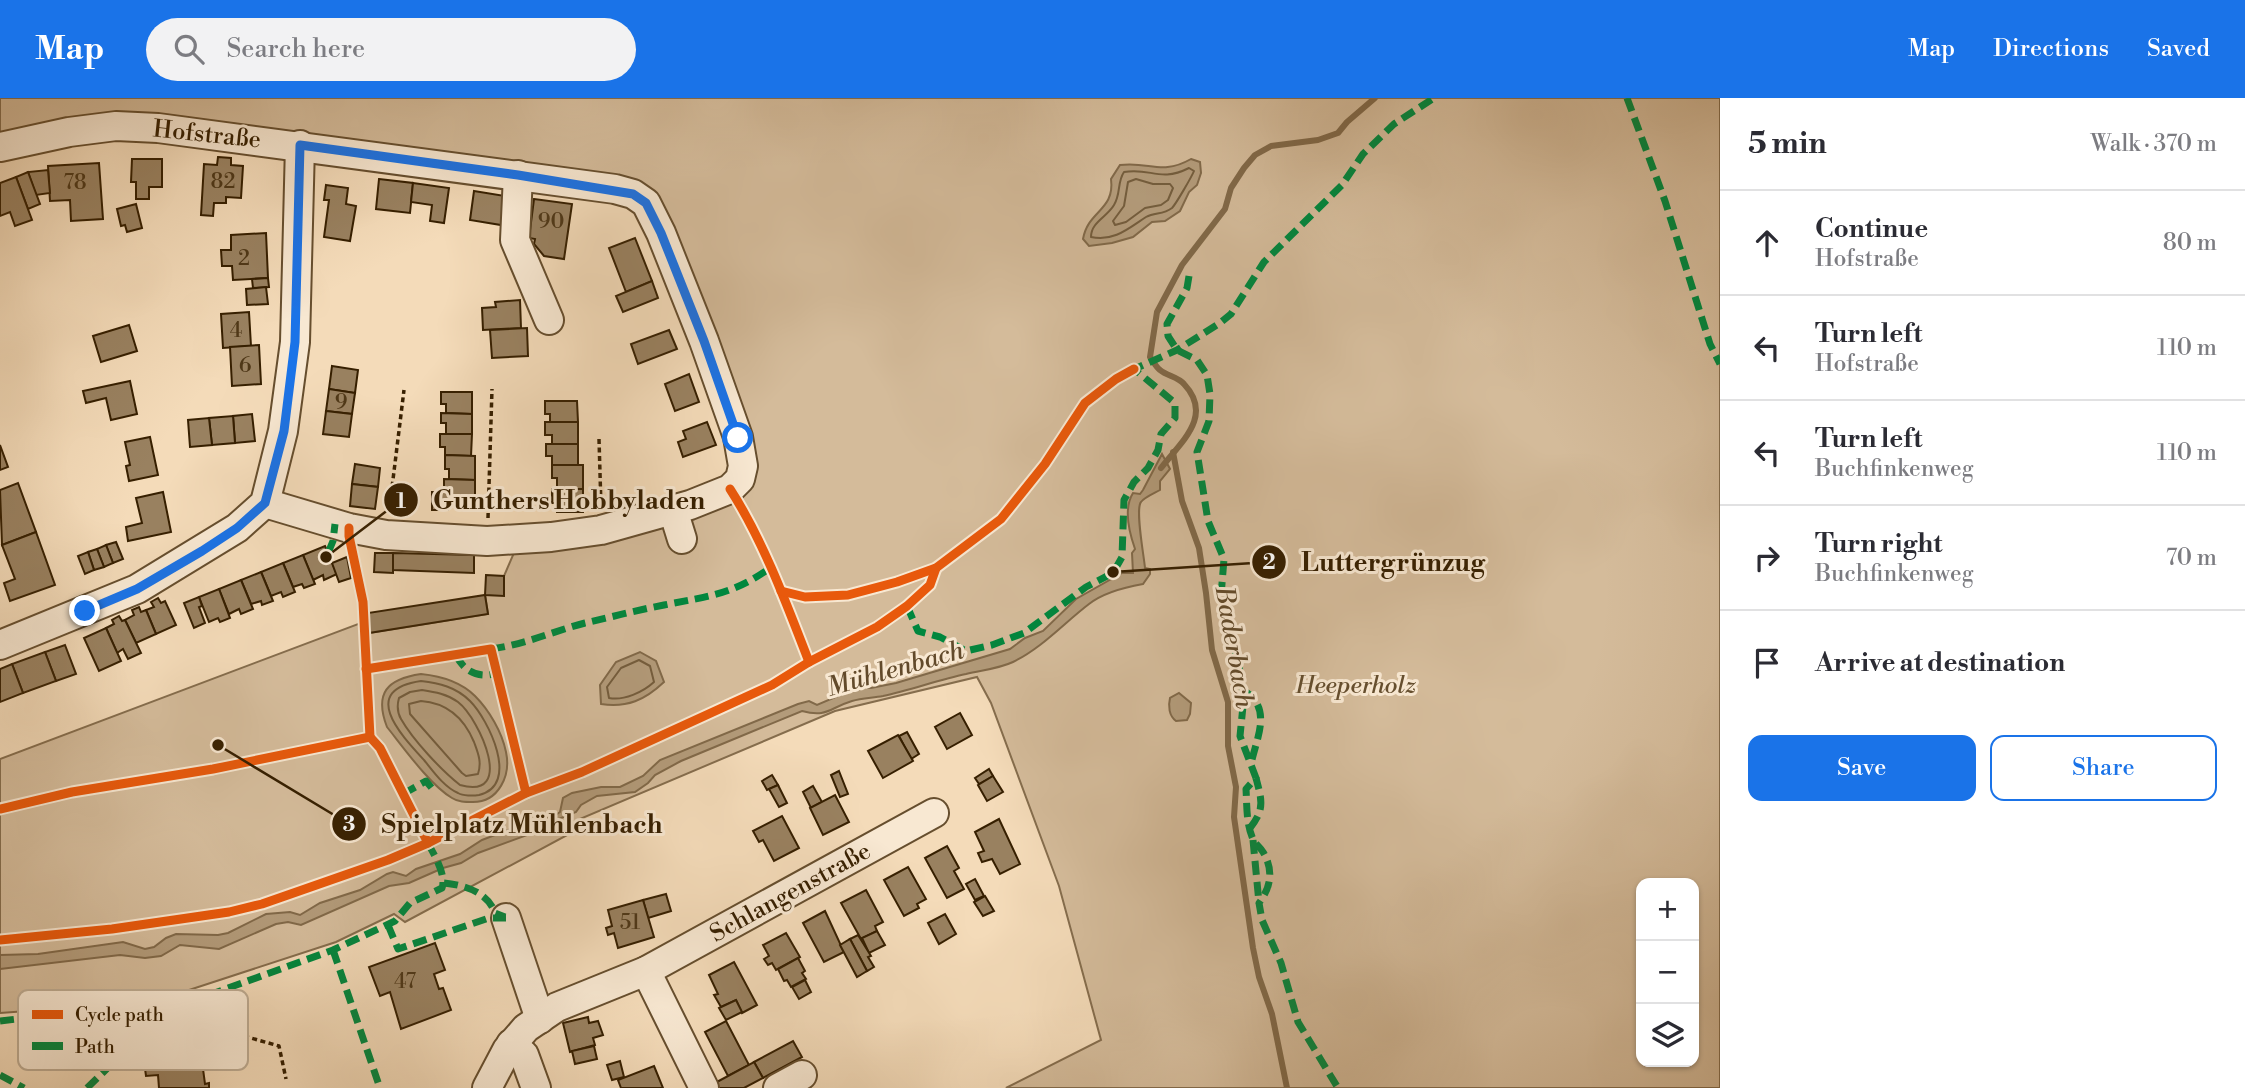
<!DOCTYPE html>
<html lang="en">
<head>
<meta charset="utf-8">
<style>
  :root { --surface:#fff; --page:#f2f2f3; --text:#2b2b33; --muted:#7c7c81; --line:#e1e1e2; --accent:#1a73e8 }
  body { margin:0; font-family:"Libre Bodoni",serif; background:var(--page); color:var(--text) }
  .controls { position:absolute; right:21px; bottom:21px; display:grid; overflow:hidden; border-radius:14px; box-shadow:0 2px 5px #0004 }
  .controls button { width:63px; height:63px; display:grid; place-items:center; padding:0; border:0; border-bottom:2px solid var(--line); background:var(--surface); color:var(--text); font:35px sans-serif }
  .stop { position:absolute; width:21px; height:21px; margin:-16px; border:5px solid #1a73e8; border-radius:50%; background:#fff }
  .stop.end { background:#1a73e8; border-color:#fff; box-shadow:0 2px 7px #0008 }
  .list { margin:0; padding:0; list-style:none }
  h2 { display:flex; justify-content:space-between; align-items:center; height:91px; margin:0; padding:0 28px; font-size:30px }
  h2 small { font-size:23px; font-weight:400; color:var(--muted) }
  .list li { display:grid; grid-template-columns:46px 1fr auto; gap:21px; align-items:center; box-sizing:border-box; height:105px; padding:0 28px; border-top:2px solid var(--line) }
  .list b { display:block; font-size:26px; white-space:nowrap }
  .list p { margin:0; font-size:23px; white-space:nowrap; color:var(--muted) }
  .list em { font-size:23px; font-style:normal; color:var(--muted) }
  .actions { display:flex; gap:14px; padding:21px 28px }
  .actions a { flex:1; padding:16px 0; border:2px solid var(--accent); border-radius:14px; text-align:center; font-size:24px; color:var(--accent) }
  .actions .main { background:var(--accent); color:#fff }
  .icon { flex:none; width:38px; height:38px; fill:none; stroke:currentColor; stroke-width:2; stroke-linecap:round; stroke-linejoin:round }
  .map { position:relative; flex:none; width:1720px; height:990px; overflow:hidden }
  header { display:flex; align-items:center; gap:42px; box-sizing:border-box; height:98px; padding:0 35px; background:var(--accent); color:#fff }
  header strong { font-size:33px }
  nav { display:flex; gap:38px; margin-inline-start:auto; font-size:24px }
  .search { width:490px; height:63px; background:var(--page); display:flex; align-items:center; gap:18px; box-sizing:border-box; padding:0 24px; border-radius:38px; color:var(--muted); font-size:26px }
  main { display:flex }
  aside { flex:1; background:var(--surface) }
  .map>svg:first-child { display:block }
</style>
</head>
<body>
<header>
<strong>Map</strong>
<div class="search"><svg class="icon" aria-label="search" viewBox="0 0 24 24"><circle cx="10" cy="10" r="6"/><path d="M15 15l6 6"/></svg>Search here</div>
<nav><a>Map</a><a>Directions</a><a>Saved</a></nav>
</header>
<main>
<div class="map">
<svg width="1720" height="990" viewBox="0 0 1720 990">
  <rect width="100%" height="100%" fill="#f4dbb9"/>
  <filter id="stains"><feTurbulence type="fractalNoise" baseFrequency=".00286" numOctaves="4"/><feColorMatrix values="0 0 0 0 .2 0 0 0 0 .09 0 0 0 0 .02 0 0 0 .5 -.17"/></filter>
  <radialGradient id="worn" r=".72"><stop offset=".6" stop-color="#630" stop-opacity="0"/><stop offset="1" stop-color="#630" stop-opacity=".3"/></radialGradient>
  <!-- green -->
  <path fill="#d4bb9a" stroke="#856d4d" stroke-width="2" fill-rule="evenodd" d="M0 0H1720V990H1006L1101 942 1059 788 991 605 977 579 835 613 568 726 571 735 405 824 394 816 336 844 183 894 41 912 0 915V661L366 523 368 535 488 516 485 497H504V478L516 450 741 391 658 109 328 42 236 26 163 18 0 39ZM1641 785H1694V964H1641Z"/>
  <!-- water -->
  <g fill="#b39b7a" stroke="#816949" stroke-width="2">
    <path d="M1191 61 1200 64 1201 75 1197 87 1189 94 1180 113 1165 123 1152 124 1133 139 1112 145 1089 148 1083 141C1088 112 1115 113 1111 81L1120 67C1150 63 1161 78 1191 61Z"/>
    <path d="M1162 356 1170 371 1160 383V392C1155 395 1145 399 1141 404 1135 411 1144 458 1145 470L1150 471V476L1143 486C1126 489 1103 495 1089 506 1064 525 1042 550 1013 564 998 571 982 572 966 576 938 582 911 592 883 598 872 600 862 600 852 603 829 610 827 620 802 613L681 663 655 677 648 685 635 694 597 698 581 707 576 714 534 731 530 736 478 755 461 765 443 770 409 785 389 788 301 827 288 824 276 826 219 851 180 847 161 858 145 860 120 857 0 871V857L38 856 123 844 145 851 154 849 166 840 176 836 218 837 228 835 266 816 290 814 300 817 320 805 360 792 387 776 393 774 406 778 416 771 460 756 482 742 516 729 554 718 560 714 563 700 572 695 601 689H620L643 678 660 662 798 606 809 603 817 607 859 589 871 590 896 585 1010 551 1025 540 1043 533 1076 501 1122 475H1133L1132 455 1135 451C1129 434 1123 411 1133 395L1140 396 1143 392Z"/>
    <path d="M640 554 656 563 664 584C645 602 627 610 601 606L600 587 616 564Z"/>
    <path d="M421 576C441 578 460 583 475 598 489 612 502 634 506 654 511 677 499 704 473 704 465 704 458 704 452 700 430 687 403 649 387 629 374 595 387 581 421 576Z"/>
    <path d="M1179 595 1191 605 1190 616 1187 622 1176 623C1169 618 1168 608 1170 600Z"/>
  </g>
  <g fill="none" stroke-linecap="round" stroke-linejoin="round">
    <!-- shore -->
    <g stroke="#745d3d" stroke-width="2">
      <path d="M1189 70 1194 73C1192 78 1176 106 1172 110 1163 117 1155 114 1146 119 1129 130 1114 144 1091 139 1091 124 1107 119 1114 107 1121 96 1117 84 1124 74 1151 69 1159 85 1189 70Z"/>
      <polygon points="1136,81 1153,86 1170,86 1173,90 1168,102 1161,107 1145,110 1126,124 1115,127 1113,123 1124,108 1128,84"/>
      <path d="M639 562 650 568 654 584C643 594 624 603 609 600L607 589 621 570Z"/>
      <path d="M421 583C439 585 456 589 470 603 488 621 521 687 479 697 473 698 463 698 458 695 444 689 433 673 424 662 400 636 359 592 421 583Z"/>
      <path d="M422 592C435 594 447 596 458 604 480 621 516 703 460 687 441 672 413 642 401 621 397 614 397 607 399 600L410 594Z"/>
      <path d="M421 603C448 605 464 620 474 644 478 655 482 664 478 676L466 678 462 675 410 616 409 606Z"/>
    </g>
    <!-- stream -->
    <g stroke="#816949" stroke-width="6">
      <polyline points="1173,354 1182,403 1199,450 1206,495 1212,552 1228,604 1228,648 1236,689 1234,719 1253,850 1259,879 1272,916 1287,990"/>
      <path d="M1161 370C1181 344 1214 318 1184 286 1178 279 1167 278 1160 272 1156 269 1153 263 1150 259L1157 214 1182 167 1225 111 1231 90 1244 70 1255 57 1271 48 1318 42 1338 35 1347 24 1375 0"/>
    </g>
  </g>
  <!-- building -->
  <g fill="#998160" stroke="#361f00" stroke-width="2">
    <polygon points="218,59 231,60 231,67 243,68 241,100 226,99 226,105 214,105 213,118 201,117 204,66 217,67"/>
    <polygon points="132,61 162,61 162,89 149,89 149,101 136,101 136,84 131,84"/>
    <polygon points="99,65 103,121 71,123 70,102 50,103 48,68"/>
    <polygon points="48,72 50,95 36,97 28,74"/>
    <polygon points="28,74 40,106 28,111 16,79"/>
    <polygon points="16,79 32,122 15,128 10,114 0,118 0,85"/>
    <polygon points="379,81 413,85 410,115 376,111"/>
    <polygon points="413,85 449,90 444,125 430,123 432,107 411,104"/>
    <polygon points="326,87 348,90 346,106 356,108 350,143 324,139 329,102 324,102"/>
    <polygon points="474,93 505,98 501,127 470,122"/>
    <polygon points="534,101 572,106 564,161 544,158 534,146 535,141 529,140"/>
    <polygon points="136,106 142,130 127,134 125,127 121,128 117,111"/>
    <polygon points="266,135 268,180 233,182 232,168 222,168 221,152 231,152 231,137"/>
    <polygon points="635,140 652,183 626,194 609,150"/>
    <polygon points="268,180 269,189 253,190 252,181"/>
    <polygon points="652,183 658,200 623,214 616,198"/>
    <polygon points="266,189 268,206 247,207 246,191"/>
    <polygon points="520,202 521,230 483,232 482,210 496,209 495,204"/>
    <polygon points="249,214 251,248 223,250 221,216"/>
    <polygon points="129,227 137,253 101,264 93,238"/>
    <polygon points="527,230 528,258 492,260 490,232"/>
    <polygon points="669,232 677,251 638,266 631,246"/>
    <polygon points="259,247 261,286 232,288 230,249"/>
    <polygon points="332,268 358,272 355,295 329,291"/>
    <polygon points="689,276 699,304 675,313 665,286"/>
    <polygon points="130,283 137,316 111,322 106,300 86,305 83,293"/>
    <polygon points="329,291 355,295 352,316 326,313"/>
    <polygon points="441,294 472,294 472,316 446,315 446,306 441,306"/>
    <polygon points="545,303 577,303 578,324 550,324 550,316 545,316"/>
    <polygon points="326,313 352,316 349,339 323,336"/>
    <polygon points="441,315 472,316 472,336 446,336 446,325 441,325"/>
    <polygon points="252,316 255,343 235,345 233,318"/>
    <polygon points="233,318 235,345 212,347 209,320"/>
    <polygon points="209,320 212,347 190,349 188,322"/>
    <polygon points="545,324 578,324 578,346 552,346 552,337 545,337"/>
    <polygon points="707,324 716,347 683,359 678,344 686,341 683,333"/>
    <polygon points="440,336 472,336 471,358 445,357 445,349 440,349"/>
    <polygon points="150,339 158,377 129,383 126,368 130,367 125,344"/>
    <polygon points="546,346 578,346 578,367 552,367 552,358 546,358"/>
    <polygon points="0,347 8,369 0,372"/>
    <polygon points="445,357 475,358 475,382 449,381 449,371 445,371"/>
    <polygon points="355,366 380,370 378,389 352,386"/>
    <polygon points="552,367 583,367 583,391 557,391 557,380 552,380"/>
    <polygon points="444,381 475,382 475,407 448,406 448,412 432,412 432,394 444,394"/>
    <polygon points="18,385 36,434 2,447 0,392"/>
    <polygon points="352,386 378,389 375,411 350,408"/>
    <polygon points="552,391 583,391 583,414 557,414 557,405 552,405"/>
    <polygon points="163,394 171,434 128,443 126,429 142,425 136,400"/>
    <polygon points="36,434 55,487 10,503 4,485 15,481 2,447"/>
    <polygon points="116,444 123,461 113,465 106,447"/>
    <polygon points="106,447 113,465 104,469 97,451"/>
    <polygon points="325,448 337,476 324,482 323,477 313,482 303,457"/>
    <polygon points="97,451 104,469 94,472 88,454"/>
    <polygon points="88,454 94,472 85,476 78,458"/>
    <polygon points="375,455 393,455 393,475 374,474"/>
    <polygon points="393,455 474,457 474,475 393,472"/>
    <polygon points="303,457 315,486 304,490 302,486 293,489 283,465"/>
    <polygon points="347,459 351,480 339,484 332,465"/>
    <polygon points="283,465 295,494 283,499 281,494 271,498 261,474"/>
    <polygon points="261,474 273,503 262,507 261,503 251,506 241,482"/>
    <polygon points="486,477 504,478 504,498 485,497"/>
    <polygon points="241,482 253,511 241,516 239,511 229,516 219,491"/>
    <polygon points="219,491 230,520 220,524 218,520 209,524 199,499"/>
    <polygon points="485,497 488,516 369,535 368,515"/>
    <polygon points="199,499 202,508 199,509 205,525 194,530 184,505"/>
    <polygon points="158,500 161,505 165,503 176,527 156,536 146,512 154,509 151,504"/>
    <polygon points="139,509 141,514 146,512 156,536 136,545 125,522 134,517 132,512"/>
    <polygon points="119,518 122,523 125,522 141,555 128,561 123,551 117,555 106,530 114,526 112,522"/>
    <polygon points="106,530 121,563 99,573 84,540"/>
    <polygon points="65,547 76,576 56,583 45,554"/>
    <polygon points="45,554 56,583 23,595 12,566"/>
    <polygon points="12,566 23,595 0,604 0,571"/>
    <polygon points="960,615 972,637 947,651 935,629"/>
    <polygon points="907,634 919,656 911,661 899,638"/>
    <polygon points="898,637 913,663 883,680 868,653"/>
    <polygon points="989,671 993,678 979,686 975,680"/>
    <polygon points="839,673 848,696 840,699 831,677"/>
    <polygon points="772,677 778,687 767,692 762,683"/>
    <polygon points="993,678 1003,694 987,703 978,687"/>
    <polygon points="778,687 787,705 779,709 769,691"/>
    <polygon points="813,688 822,704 811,710 803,694"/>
    <polygon points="835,697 849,724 823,737 810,710"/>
    <polygon points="782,718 799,750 774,763 763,742 759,744 753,733"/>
    <polygon points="999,721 1020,766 1000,776 992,761 982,764 978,755 984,753 975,734"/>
    <polygon points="947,748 959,770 954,773 964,791 947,800 925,760"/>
    <polygon points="908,769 926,801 917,806 919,810 904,818 884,782"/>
    <polygon points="975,781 984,798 975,802 966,786"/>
    <polygon points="866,792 883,824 875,828 877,833 861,841 841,805"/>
    <polygon points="666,796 671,813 648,820 643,802"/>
    <polygon points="985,798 994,813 983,818 974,804"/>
    <polygon points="643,802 654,839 618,850 614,835 608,837 606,830 612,828 608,812"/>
    <polygon points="825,813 844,854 824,864 803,825"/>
    <polygon points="945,816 956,836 939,846 928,825"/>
    <polygon points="877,833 885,847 869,855 862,840"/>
    <polygon points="786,835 800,859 776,872 772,865 768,867 764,861 769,858 763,847"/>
    <polygon points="858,837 871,858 868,859 874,869 867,873 850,841"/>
    <polygon points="850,841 867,873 857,879 840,847"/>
    <polygon points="435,845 445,872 434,876 439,891 443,890 451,912 401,931 390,894 380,898 369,869"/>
    <polygon points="798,860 805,873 802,875 806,881 791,889 787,882 784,883 778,871"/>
    <polygon points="734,864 757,907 742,915 736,902 721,909 714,897 718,896 709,877"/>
    <polygon points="805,882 811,894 799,901 792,889"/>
    <polygon points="736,902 742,914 726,922 719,910"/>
    <polygon points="588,919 589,925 598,923 603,937 593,940 595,947 570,954 563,925"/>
    <polygon points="726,923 749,967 728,978 705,934"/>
    <polygon points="211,940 215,970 203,971 205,986 209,985 209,990 159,990 158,977 146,978 142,949"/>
    <polygon points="793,943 802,959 763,980 754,964"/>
    <polygon points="594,948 597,961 575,966 572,953"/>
    <polygon points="620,963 624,979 612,982 607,967"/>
    <polygon points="754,964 763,980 744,990 718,990 715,985"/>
    <polygon points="654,968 663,990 621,990 618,982"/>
  </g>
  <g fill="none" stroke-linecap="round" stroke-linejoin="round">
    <defs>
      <g id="minor">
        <polyline points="0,49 69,34 116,28 158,30 615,91 633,96 646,105 661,135 704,243 738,339 743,368 740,381 730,391 690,407 601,432 551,439 487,443 386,437 349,430 265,405"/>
        <polyline points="518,77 515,142 549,222"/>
        <polyline points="673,412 682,441"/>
        <polyline points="0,547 137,491 237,430 265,405 283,333 295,244 300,47"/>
        <polyline points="506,820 540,921"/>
        <polyline points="646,873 704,990"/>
        <polyline points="511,946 524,957 536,990"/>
        <polyline points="487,990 507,952 526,930 557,909 646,873 934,715"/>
        <polyline points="778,990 802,977"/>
      </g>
    </defs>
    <!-- minor casing -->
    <use href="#minor" stroke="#664e2e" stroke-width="32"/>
    <!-- path -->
    <g stroke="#361f00" stroke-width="3.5" stroke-dasharray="5 3.5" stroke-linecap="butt">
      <polyline points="599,341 601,409"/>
      <polyline points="389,414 404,292"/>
      <polyline points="488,420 492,291"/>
      <polyline points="168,904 171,931 205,927 279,948 286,981"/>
    </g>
    <!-- minor -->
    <use href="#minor" stroke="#f8e8d2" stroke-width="28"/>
    <!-- quiet -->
    <g stroke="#00873e" stroke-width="7" stroke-dasharray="14 7" stroke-linecap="butt">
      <polyline points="1627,0 1665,103 1710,246 1720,266"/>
      <path d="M1189 178 1187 190 1167 226 1168 238 1177 252 1197 262 1207 277 1210 296 1209 323 1197 354 1208 423 1224 461 1221 498 1238 563 1244 598 1240 638 1256 680 1246 691C1247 707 1246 726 1253 741 1255 746 1260 749 1263 754 1274 772 1271 789 1259 805L1262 822 1281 865 1298 924 1338 990"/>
      <polyline points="1130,273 1177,252 1220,225 1231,216 1264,164 1342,87 1363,56 1394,26 1434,0"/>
      <polyline points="328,455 333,443 335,426"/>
      <polyline points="907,508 918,533 940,539 966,553 992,547 1024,535 1086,489 1113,475 1122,459 1124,402 1134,384 1148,370 1158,352 1161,336 1175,320 1175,305 1134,271"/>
      <path d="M491 551C523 547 554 533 585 525 611 519 638 512 664 507 709 498 732 497 770 470"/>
      <path d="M456 557C464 574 479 581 497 575"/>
      <path d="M1243 592C1273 610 1257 638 1251 666"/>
      <polyline points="403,696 426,683 435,694"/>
      <path d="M1250 730C1265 711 1262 703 1256 680"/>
      <polyline points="1253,742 1259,805"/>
      <path d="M444 785C464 787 488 794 495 815L505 819"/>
      <polyline points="388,827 398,851 489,820 506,820"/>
      <polyline points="333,852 380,990"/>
      <path d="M0 923 189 901 209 897 333 852 395 823 410 805 442 790C447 776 432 753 425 740"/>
      <polyline points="0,977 24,990"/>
      <polyline points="87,990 122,956 171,931"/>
    </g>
    <defs>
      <g id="cycleway">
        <path d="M730 391C763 442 787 507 809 564"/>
        <polyline points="349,430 349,438 363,504 370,639"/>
        <polyline points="781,493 805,499 848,497 897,484 936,470 1001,421 1045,366 1085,305 1116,281 1134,271"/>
        <polyline points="366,571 491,551 526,695"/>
        <polyline points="0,711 72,694 213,671 370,639 380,650 428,745"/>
        <polyline points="0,842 112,831 229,814 262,806 388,762 428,745 526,695 582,674 772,587 809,564 877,529 907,508 930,487 936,470"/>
      </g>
    </defs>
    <!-- cycleway casing -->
    <use href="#cycleway" stroke="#f8e8d2" stroke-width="13"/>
    <!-- cycleway -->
    <use href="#cycleway" stroke="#e8590c" stroke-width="9"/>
  </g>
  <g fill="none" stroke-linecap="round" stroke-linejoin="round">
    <!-- route -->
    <polyline stroke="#1a73e8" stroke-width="9" points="85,513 137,491 202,453 237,430 265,405 284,333 295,244 300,47 518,77 633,96 646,105 661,135 704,243 738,340"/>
  </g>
  <g text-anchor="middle" stroke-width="6" stroke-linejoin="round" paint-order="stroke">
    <!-- number labels -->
    <g font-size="21" fill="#4f3818">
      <text x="223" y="90">82</text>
      <text x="75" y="91">78</text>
      <text x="551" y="130">90</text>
      <text x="244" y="167">2</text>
      <text x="236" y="239">4</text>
      <text x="245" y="274">6</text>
      <text x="341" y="311">9</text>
      <text x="630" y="831">51</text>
      <text x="405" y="890">47</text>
    </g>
    <!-- street labels -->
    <g font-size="24" fill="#361f00" stroke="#f8e8d2">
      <text transform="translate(207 36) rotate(6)" y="8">Hofstraße</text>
      <text transform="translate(790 794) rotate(-29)" y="8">Schlangenstraße</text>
    </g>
    <!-- park labels -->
    <g font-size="24" font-style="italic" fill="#654e2e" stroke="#f8e8d2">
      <text x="1356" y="595">Heeperholz</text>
    </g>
    <!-- water labels -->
    <g font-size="26" font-style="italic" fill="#624a2b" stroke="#f8e8d2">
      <text transform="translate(1235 549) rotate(80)" y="9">Baderbach</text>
      <text transform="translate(895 570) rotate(-16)" y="9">Mühlenbach</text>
    </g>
  </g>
  <!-- legend -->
  <rect x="18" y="892" width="230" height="80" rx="10" fill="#f8e8d2" stroke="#beac93" stroke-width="2"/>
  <rect x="32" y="912" width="31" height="9" fill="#e8590c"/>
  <rect x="32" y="944" width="31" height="8" fill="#00873e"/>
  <g font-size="19" fill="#361f00">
    <text x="75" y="923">Cycle path</text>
    <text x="75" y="955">Path</text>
  </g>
  <!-- callouts -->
  <path fill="none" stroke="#361f00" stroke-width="2.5" d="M326 459L401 402M1113 474L1269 464M218 647L349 726"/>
  <g fill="#361f00" stroke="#f8e8d2" stroke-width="2.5">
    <circle cx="326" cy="459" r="7"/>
    <circle cx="1113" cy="474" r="7"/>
    <circle cx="218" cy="647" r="7"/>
    <circle cx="401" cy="402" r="18"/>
    <circle cx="1269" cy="464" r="18"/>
    <circle cx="349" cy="726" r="18"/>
  </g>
  <g font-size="21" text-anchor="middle" font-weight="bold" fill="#fff">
    <text x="401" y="410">1</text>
    <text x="1269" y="471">2</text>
    <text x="349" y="733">3</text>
  </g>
  <g font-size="26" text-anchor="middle" font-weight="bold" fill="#361f00" stroke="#f8e8d2" stroke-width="6" stroke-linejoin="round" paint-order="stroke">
    <text x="569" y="411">Gunthers Hobbyladen</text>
    <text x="1393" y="473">Luttergrünzug</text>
    <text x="522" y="735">Spielplatz Mühlenbach</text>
  </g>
  <rect width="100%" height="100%" filter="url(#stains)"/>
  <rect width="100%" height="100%" fill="url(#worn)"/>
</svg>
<div class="controls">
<button>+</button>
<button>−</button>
<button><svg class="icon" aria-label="layers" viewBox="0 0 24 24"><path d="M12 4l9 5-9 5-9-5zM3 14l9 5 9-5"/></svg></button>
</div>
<div class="stop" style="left:738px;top:340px"></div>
<div class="stop end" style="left:85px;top:513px"></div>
</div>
<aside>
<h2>5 min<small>Walk · 370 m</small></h2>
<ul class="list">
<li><svg class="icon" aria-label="ahead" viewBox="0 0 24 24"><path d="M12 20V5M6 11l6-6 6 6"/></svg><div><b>Continue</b><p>Hofstraße</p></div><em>80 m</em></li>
<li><svg class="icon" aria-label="left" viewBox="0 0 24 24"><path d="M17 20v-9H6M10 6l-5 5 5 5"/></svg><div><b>Turn left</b><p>Hofstraße</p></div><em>110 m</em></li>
<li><svg class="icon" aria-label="left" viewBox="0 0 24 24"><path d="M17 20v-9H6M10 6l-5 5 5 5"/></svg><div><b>Turn left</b><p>Buchfinkenweg</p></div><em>110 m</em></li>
<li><svg class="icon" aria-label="right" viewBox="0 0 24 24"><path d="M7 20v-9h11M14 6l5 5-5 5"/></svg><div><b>Turn right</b><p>Buchfinkenweg</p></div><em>70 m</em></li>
<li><svg class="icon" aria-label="arrive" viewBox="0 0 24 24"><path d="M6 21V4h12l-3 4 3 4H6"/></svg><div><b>Arrive at destination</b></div></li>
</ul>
<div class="actions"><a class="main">Save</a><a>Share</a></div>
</aside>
</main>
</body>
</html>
